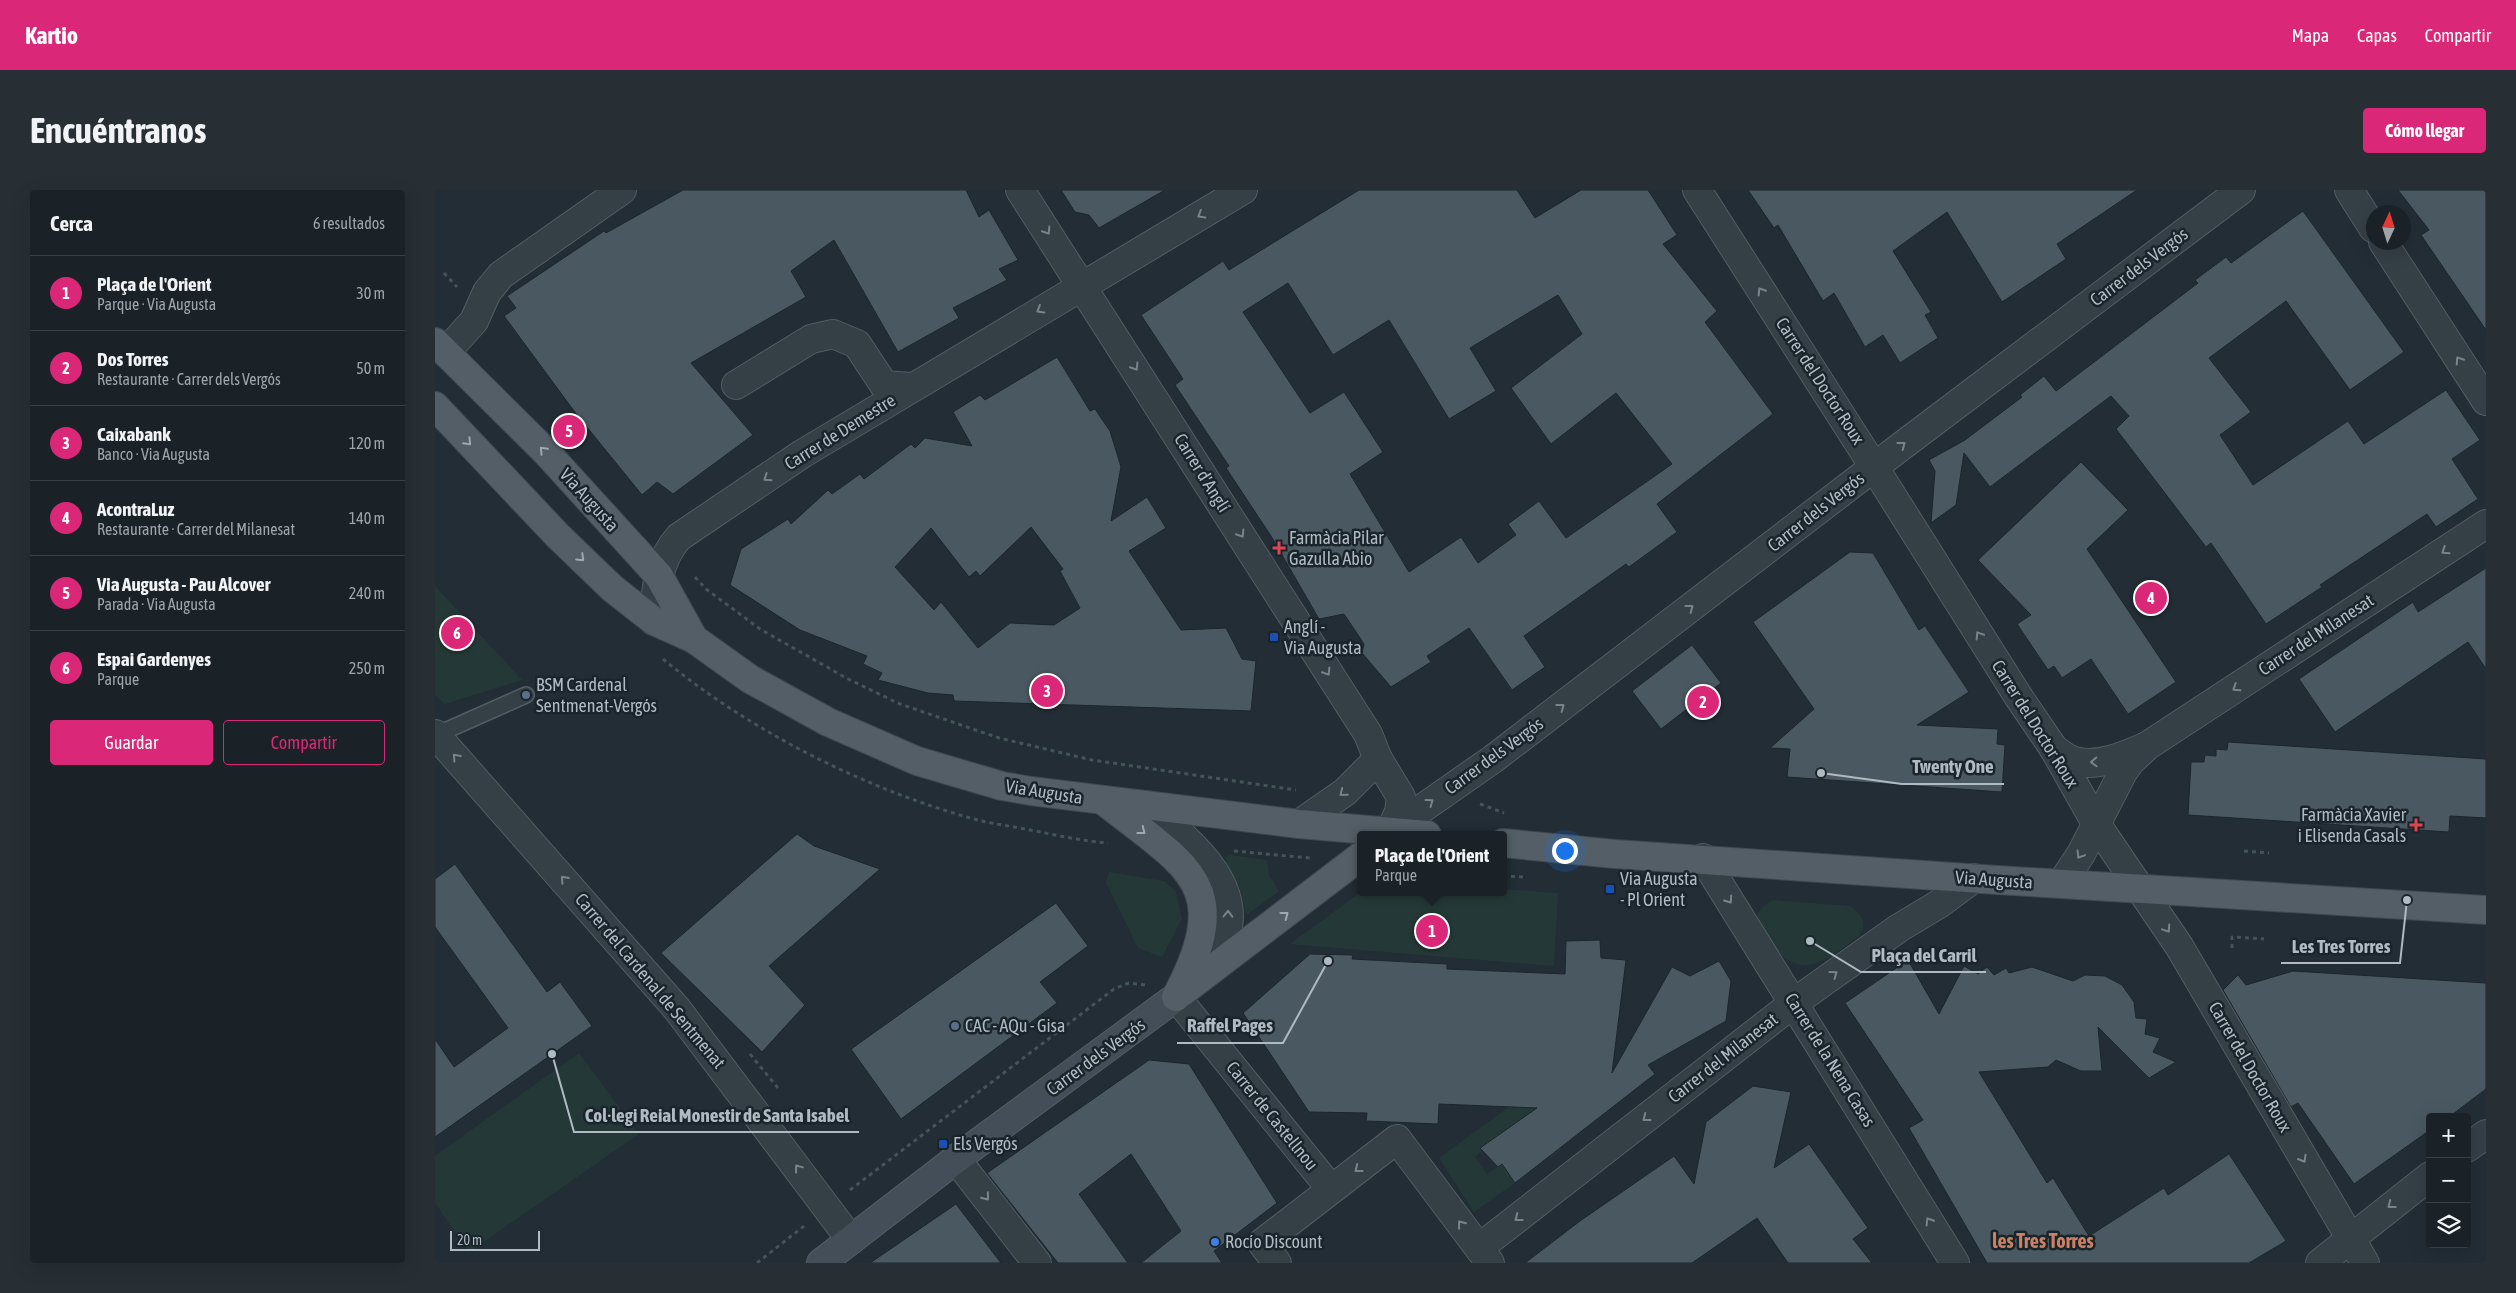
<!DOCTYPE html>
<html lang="es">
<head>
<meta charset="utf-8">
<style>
  :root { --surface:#1a2228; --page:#272f34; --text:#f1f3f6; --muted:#9fa4a8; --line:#383f45; --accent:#db2777 }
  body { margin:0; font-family:"Asap Condensed",sans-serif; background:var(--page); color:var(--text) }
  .controls { position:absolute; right:15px; bottom:15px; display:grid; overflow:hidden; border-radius:5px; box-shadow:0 5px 20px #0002 }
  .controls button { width:45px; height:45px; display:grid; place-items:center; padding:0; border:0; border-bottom:1px solid var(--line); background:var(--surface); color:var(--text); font:25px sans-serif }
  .compass { position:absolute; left:1931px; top:15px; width:45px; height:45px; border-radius:50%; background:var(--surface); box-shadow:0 5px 20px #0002; rotate:4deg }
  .scale { position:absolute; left:15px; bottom:12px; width:90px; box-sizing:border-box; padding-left:5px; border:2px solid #afbac3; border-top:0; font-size:14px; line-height:18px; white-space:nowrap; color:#afbac3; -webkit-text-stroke:4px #1a242b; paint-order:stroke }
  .you { position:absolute; left:1129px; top:660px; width:18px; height:18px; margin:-12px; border:4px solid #fff; border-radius:50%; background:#1a73e8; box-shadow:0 0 0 8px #1a73e833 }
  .badge { display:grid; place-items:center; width:32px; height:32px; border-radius:50%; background:var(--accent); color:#fff; font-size:16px; font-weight:700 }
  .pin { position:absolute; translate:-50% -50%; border:2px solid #fff; box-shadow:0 1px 5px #0006 }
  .popup { position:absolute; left:922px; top:641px; width:150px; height:65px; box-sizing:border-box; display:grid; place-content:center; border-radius:5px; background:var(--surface); filter:drop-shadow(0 1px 4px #0005); font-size:16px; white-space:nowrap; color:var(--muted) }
  .popup b { font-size:19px; color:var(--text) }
  .popup::after { content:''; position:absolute; left:50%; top:100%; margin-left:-10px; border:10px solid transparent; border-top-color:var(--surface) }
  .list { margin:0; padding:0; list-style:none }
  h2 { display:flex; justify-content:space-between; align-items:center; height:65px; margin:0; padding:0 20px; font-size:21px }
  h2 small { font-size:16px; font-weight:400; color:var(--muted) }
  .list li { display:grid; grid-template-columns:32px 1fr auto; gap:15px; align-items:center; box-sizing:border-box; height:75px; padding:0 20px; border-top:1px solid var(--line) }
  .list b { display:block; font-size:19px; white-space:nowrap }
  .list p { margin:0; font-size:16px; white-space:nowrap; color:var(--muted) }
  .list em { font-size:16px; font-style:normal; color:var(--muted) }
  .actions { display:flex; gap:10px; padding:15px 20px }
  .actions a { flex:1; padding:11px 0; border:1px solid var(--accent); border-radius:5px; text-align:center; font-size:18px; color:var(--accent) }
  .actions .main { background:var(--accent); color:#fff }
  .icon { flex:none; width:28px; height:28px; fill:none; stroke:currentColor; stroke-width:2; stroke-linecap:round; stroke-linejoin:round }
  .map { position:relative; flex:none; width:2051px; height:1073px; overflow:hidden; border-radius:5px }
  header { display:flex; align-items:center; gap:30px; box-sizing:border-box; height:70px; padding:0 25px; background:var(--accent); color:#fff }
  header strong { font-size:24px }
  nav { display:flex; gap:28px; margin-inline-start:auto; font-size:18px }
  .intro { display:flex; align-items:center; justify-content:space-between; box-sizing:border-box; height:120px; padding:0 30px }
  h1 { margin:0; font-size:35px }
  .button { padding:12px 22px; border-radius:5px; background:var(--accent); color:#fff; font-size:18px; font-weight:700 }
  main { display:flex; gap:30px; padding:0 30px }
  aside { flex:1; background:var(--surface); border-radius:5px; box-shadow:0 5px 20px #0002 }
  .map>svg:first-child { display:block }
</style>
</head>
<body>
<header>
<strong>Kartio</strong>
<nav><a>Mapa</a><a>Capas</a><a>Compartir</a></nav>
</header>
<div class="intro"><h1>Encuéntranos</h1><a class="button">Cómo llegar</a></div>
<main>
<aside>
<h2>Cerca<small>6 resultados</small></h2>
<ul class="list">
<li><span class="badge">1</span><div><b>Plaça de l'Orient</b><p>Parque · Via Augusta</p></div><em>30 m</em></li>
<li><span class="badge">2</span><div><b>Dos Torres</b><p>Restaurante · Carrer dels Vergós</p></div><em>50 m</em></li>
<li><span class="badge">3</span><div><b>Caixabank</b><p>Banco · Via Augusta</p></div><em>120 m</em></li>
<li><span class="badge">4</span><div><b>AcontraLuz</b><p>Restaurante · Carrer del Milanesat</p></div><em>140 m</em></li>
<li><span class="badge">5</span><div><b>Via Augusta - Pau Alcover</b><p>Parada · Via Augusta</p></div><em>240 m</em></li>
<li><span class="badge">6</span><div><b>Espai Gardenyes</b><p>Parque</p></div><em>250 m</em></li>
</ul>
<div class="actions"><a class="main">Guardar</a><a>Compartir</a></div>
</aside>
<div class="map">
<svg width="2051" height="1073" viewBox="0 0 2051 1073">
  <rect width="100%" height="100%" fill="#222d36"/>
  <!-- green -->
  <g fill="#243937">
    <polygon points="0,396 87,490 10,514 0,505"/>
    <polygon points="795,665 832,670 834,685 844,701 813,724 810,722 805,698 790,671 791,667"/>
    <polygon points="674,682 729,691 741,702 747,729 727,767 703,758 671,693"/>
    <polygon points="1068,699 1123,703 1119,776 855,754 926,702 1068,702"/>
    <path d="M1338 710 1415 716C1423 720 1432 731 1427 741 1425 746 1417 750 1413 754 1395 768 1373 784 1351 769 1340 762 1331 747 1325 736 1317 724 1328 715 1338 710Z"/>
    <polygon points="144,863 204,944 34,1062 0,1013 0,966"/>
    <polygon points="1089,906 1127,959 1116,967 1089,927 1045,958 1047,961 1040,967 1052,984 1067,974 1080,993 1039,1022 1004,968"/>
  </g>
  <!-- building -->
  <g fill="#4a5861" stroke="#1c262d" fill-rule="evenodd">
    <polygon points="248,0 531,0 544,27 554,20 583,70 564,79 572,90 518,118 524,128 463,162 399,50 356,81 371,107 256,173 318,245 238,304 222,292 207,305 142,225 69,126 81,118 72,106 169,41 171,43"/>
    <polygon points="626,0 730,0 664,38 654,25 640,22"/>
    <path d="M924 0H1082L1100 28 1146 0H1213L1242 45 1228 54 1282 121 1270 132 1338 224 1222 314 1242 342 1194 377 1191 374 1089 446 1110 477 1077 500 1034 438 992 466 996 472 956 497 927 463 929 454 909 424 884 429 836 346 791 278 794 276 740 195 748 189 706 125 788 71 794 80ZM853 93 898 165 954 130 1014 229 1061 201 1035 158 1123 105 1147 144 1076 198 1116 254 1181 203 1237 274 1131 348 1104 311 1073 334 1081 345 1043 373 1026 347 974 382 915 284 948 262 909 202 875 223 808 122Z"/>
    <polygon points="1313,0 1702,0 1622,54 1631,69 1567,112 1512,22 1458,61 1496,122 1490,125 1503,148 1465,173 1448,145 1430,157 1399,103 1388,111 1343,35 1339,38"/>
    <polygon points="1963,0 2051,0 2051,140 1986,45 1994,40"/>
    <polygon points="1868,21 1969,162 1915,200 1851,111 1774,168 1816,222 1785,245 1818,295 1913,231 1929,254 2011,200 2045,250 2017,269 2043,309 2001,337 1992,324 1885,395 1887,397 1831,434 1776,353 1771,357 1681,239 1694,226 1676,206 1555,297 1529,263 1521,315 1496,333 1500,281 1494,270 1530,250 1587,207 1585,205 1609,186 1621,201 1763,93 1760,90 1791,67 1796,73"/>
    <path d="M622 167 655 221 660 219 675 241 686 277 676 331 712 307 731 338 694 361 746 440 791 438 807 469 821 471 816 521 519 511 518 505 493 503 443 490 447 483 428 474 432 466 365 440 295 395 306 359 353 329 356 334 393 300 397 304 425 284 429 289 476 254 480 258 490 248 537 256 518 222 545 205 550 210ZM596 337 628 379 625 381 645 418 619 435 575 433 543 458 506 412 499 420 460 377 496 338 534 387 541 381 545 386Z"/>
    <polygon points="1646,272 1693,320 1652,359 1741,492 1693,524 1656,469 1627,488 1619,476 1613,480 1582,434 1596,425 1543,370"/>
    <polygon points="1415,362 1438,363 1484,440 1490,436 1534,502 1482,535 1563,539 1562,554 1570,555 1567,602 1352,587 1355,559 1335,558 1379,519 1318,432"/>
    <polygon points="2051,378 2051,479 2033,452 1900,542 1864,489 1978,412 1983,422"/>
    <polygon points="1257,455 1286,493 1226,539 1197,501"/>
    <polygon points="1793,552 2051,569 2051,628 2015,626 2014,642 1753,625 1756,572 1769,572 1770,565 1781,566 1781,559 1792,560"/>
    <polygon points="362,644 379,656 445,679 334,776 370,815 327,862 226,763"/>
    <polygon points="20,674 112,802 125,792 157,836 0,947 0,849 19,877 73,838 0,737 0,689"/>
    <polygon points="621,713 653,756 605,792 622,813 466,929 416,859"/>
    <polygon points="1165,750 1166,768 1191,770 1177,883 1237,777 1255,786 1284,771 1296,791 1291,831 1213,875 1220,884 1080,993 1067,974 1063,977 1045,958 1102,918 1004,914 1003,934 931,931 932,923 874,922 808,823 875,764 918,765 917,769 1012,774 1012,779 1130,784 1131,751"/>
    <polygon points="1473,770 1504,824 1529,776 1543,784 1552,777 1559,785 1571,778 1574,783 1597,777 1638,791 1650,785 1670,786 1687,795 1699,812 1701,828 1712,829 1710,844 1725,848 1718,862 1741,872 1714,888 1663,837 1667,881 1646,881 1621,870 1613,877 1544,882 1612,993 1618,988 1654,1046 1729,998 1733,1005 1794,964 1851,1051 1814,1073 1552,1073 1474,938 1488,930 1410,813"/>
    <polygon points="1858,781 2051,793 2051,899 2014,927 1995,927 1995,940 1919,994 1863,913 1856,917 1788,800 1803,785 1811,795"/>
    <polygon points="714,870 754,874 842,1013 779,1061 787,1073 706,1073 746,1041 696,964 644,1004 693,1073 623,1073 552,983"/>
    <polygon points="1318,896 1356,902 1339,978 1374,954 1433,1038 1418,1049 1437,1073 1353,1073 1322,1028 1257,1073 1090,1073 1145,1031 1239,966 1259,994 1271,932"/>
    <polygon points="521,1014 566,1073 435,1073"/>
  </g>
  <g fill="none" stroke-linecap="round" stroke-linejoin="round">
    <defs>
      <polyline id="lane" points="1,545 91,505"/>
      <g id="street">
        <polyline points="585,0 933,544 943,569 966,607 964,622 955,641"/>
        <polyline points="1262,0 1439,277 1583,506 1619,559 1662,635 1744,756 1930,1073"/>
        <polyline points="1914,0 1938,38"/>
        <polyline points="1948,52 2051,211"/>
        <polyline points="11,162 39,131 52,102 66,85 187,0"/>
        <polyline points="301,195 376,149 398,144 422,154 449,195 477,197"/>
        <path d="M219 431C220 401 223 370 244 347L367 264 808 0"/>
        <polyline points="0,544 242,819 416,1050"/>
        <path d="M1619 559C1625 563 1632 569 1639 571 1663 578 1691 565 1712 556L2051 334"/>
        <path d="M710 615C756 651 824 704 779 768 769 783 755 794 741 807L896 999"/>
        <polyline points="864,634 910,602 943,569"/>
        <polyline points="955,641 1058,569 1464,258 1806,0"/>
        <polyline points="1268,668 1520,1073"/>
        <polyline points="1626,694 1646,664 1688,582 1696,571 1709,559"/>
        <polyline points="2032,958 2051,944"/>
        <polyline points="521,969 602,1073"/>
        <polyline points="1044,1058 1360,812 1464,738 1504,714 1539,688"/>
        <polyline points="842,1073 827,1053 962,949 1055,1073"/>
        <polyline points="1885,1073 1995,986"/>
      </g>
      <polyline id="secondary" points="386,1073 521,969 741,807"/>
      <g id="primary">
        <polyline points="0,152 111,262 224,386 259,449"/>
        <polyline points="0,216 123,346 177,398 219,431 259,449 315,489 393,532 482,571 567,596 596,601 864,634 992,645"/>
        <path d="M669 611C753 678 801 694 741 807"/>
        <polyline points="1068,653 1180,664 1562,690 2051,720"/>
        <polyline points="746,803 926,666"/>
      </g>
    </defs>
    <!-- lane casing -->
    <use href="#lane" stroke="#525d64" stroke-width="18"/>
    <!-- street casing -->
    <use href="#street" stroke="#525d64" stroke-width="30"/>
    <!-- secondary casing -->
    <use href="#secondary" stroke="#525d64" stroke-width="30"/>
    <!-- primary casing -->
    <use href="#primary" stroke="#3e4850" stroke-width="30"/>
    <!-- path -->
    <g stroke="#435555" stroke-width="3" stroke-dasharray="4 4" stroke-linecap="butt">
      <polyline points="9,83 22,97"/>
      <polyline points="260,387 271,399 325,439 413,489 465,514 564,548 657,570 861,600"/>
      <path d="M228 469C315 541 430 599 539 629 557 634 576 636 595 640 621 645 647 651 673 653"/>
      <polyline points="1045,614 1069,623"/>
      <polyline points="799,661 875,668"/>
      <polyline points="1809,661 1834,663"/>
      <polyline points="1068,686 1090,687"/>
      <polyline points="1797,758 1797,747 1829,749"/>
      <polyline points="315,864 343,898"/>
      <polyline points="415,1000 679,799 694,793 710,795"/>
      <polyline points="322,1073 369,1036"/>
    </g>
    <!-- lane -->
    <use href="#lane" stroke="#353f46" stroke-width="15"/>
    <!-- street -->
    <use href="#street" stroke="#353f46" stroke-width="28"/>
    <!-- secondary -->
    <use href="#secondary" stroke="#434e59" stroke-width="28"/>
    <!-- primary -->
    <use href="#primary" stroke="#535e66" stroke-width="28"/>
  </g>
  <!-- one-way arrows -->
  <defs><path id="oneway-chevron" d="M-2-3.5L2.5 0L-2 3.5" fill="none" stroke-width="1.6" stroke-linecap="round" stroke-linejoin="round" transform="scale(1.25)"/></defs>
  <g stroke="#78838b">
    <use href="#oneway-chevron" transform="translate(766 25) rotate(149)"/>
    <use href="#oneway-chevron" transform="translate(612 41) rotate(57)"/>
    <use href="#oneway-chevron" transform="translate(1326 101) rotate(-123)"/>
    <use href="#oneway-chevron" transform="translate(605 120) rotate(149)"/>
    <use href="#oneway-chevron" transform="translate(2024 170) rotate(-123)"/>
    <use href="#oneway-chevron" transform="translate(700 177) rotate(58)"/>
    <use href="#oneway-chevron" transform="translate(1467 255) rotate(-37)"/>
    <use href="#oneway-chevron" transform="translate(332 288) rotate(146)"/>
    <use href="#oneway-chevron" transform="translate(806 344) rotate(58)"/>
    <use href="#oneway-chevron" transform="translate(2010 361) rotate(147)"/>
    <use href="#oneway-chevron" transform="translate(1255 418) rotate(-37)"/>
    <use href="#oneway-chevron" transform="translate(1544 445) rotate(-122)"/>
    <use href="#oneway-chevron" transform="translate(892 482) rotate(58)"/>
    <use href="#oneway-chevron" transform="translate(1801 498) rotate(147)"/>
    <use href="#oneway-chevron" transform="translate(1126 517) rotate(-37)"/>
    <use href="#oneway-chevron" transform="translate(21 567) rotate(-132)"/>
    <use href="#oneway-chevron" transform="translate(1659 572) rotate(178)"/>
    <use href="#oneway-chevron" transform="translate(908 603) rotate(141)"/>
    <use href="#oneway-chevron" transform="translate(995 612) rotate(-36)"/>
    <use href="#oneway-chevron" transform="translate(1645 665) rotate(122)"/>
    <use href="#oneway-chevron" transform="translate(129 689) rotate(-132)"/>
    <use href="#oneway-chevron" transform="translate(1294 710) rotate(55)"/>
    <use href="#oneway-chevron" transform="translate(793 724) rotate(-89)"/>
    <use href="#oneway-chevron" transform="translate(1732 739) rotate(56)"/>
    <use href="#oneway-chevron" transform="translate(1399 784) rotate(-36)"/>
    <use href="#oneway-chevron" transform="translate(1211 928) rotate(142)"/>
    <use href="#oneway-chevron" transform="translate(1868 969) rotate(60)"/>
    <use href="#oneway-chevron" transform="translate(363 978) rotate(-127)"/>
    <use href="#oneway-chevron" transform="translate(923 979) rotate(142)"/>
    <use href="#oneway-chevron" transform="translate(551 1007) rotate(52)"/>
    <use href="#oneway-chevron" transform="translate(1956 1015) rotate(142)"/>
    <use href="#oneway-chevron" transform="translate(1083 1028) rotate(142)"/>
    <use href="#oneway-chevron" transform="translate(1494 1031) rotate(-122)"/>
    <use href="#oneway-chevron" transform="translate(1026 1034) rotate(-128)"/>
  </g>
  <g stroke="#9da8b0">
    <use href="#oneway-chevron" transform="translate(33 252) rotate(46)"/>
    <use href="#oneway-chevron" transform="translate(108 260) rotate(-133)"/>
    <use href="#oneway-chevron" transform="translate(146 368) rotate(44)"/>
    <use href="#oneway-chevron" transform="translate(707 641) rotate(38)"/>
    <use href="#oneway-chevron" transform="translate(850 725) rotate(-37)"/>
  </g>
  <!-- markers -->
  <g fill="#e0444e" stroke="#1a242b" stroke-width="2">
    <path d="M841.5 350.5h5v5h5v5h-5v5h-5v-5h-5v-5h5z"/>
    <path d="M1978.5 627.5h5v5h5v5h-5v5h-5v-5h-5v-5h5z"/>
  </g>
  <g fill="#1a4fb4" stroke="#1a242b" stroke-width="2">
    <rect x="834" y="442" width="10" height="10" rx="2.5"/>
    <rect x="1170" y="694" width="10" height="10" rx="2.5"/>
    <rect x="503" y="949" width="10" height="10" rx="2.5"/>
  </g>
  <g fill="#5c6f8a" stroke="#1a242b" stroke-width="2">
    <circle cx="91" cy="505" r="5"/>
    <circle cx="520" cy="836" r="5"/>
  </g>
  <circle fill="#3f7fe0" stroke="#1a242b" stroke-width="2" cx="780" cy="1052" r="5"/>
  <g text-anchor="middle" stroke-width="5" stroke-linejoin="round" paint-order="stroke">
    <!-- street labels -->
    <g font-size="18" fill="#afbac3" stroke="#1a242b">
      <text transform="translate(1704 77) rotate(-37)" y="6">Carrer dels Vergós</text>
      <text transform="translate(1385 191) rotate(57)" y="6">Carrer del Doctor Roux</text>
      <text transform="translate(405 242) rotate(-32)" y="6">Carrer de Demestre</text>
      <text transform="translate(767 283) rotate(58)" y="6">Carrer d'Anglí</text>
      <text transform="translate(154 310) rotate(48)" y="6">Via Augusta</text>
      <text transform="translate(1381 322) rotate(-38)" y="6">Carrer dels Vergós</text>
      <text transform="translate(1881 445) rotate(-33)" y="6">Carrer del Milanesat</text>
      <text transform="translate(1600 534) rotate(58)" y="6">Carrer del Doctor Roux</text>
      <text transform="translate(1059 566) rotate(-36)" y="6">Carrer dels Vergós</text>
      <text transform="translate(609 602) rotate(9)" y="6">Via Augusta</text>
      <text transform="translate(1559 690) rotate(4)" y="6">Via Augusta</text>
      <text transform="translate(215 791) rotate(50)" y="6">Carrer del Cardenal de Sentmenat</text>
      <text transform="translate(661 867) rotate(-36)" y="6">Carrer dels Vergós</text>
      <text transform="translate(1288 868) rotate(-38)" y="6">Carrer del Milanesat</text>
      <text transform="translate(1395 870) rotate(58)" y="6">Carrer de la Nena Casas</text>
      <text transform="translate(1815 877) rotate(60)" y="6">Carrer del Doctor Roux</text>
      <text transform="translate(837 926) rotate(51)" y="6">Carrer de Castellnou</text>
    </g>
    <!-- poi labels -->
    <g font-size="18" fill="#afbac3" stroke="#1a242b" text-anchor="start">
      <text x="854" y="354">Farmàcia Pilar<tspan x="854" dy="21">Gazulla Abio</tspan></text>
      <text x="849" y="443">Anglí -<tspan x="849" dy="21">Via Augusta</tspan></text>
      <text x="101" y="501">BSM Cardenal<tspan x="101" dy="21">Sentmenat-Vergós</tspan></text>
      <text x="1971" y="631" text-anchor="end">Farmàcia Xavier<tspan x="1971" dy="21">i Elisenda Casals</tspan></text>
      <text x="1185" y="695">Via Augusta<tspan x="1185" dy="21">- Pl Orient</tspan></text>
      <text x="530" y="842">CAC - AQu - Gisa</text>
      <text x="518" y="960">Els Vergós</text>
      <text x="790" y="1058">Rocío Discount</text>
    </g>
    <!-- quarter labels -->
    <g font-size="20" font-weight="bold" fill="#cb8163" stroke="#1a242b">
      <text x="1608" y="1058">les Tres Torres</text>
    </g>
  </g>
  <!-- callouts -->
  <path fill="none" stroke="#afbac3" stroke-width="2" d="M1386 583L1467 594H1569M1972 710L1965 773H1846M1375 751L1426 782H1551M893 771L848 853H742M117 864L139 942H424"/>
  <g fill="#afbac3" stroke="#1a242b" stroke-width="2">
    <circle cx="1386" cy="583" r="5"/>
    <circle cx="1972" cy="710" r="5"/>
    <circle cx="1375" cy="751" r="5"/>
    <circle cx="893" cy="771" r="5"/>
    <circle cx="117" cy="864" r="5"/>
  </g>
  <g font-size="19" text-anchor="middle" font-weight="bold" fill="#afbac3" stroke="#1a242b" stroke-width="5" stroke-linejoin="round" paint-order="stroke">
    <text x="1518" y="583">Twenty One</text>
    <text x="1906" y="763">Les Tres Torres</text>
    <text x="1489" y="772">Plaça del Carril</text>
    <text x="795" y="842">Raffel Pages</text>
    <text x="282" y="932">Col·legi Reial Monestir de Santa Isabel</text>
  </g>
</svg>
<div class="controls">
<button>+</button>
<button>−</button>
<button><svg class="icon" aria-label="layers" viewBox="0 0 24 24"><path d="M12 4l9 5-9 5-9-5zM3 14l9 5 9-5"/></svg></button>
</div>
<svg class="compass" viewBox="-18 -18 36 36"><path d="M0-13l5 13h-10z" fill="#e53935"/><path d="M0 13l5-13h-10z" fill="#9fa4a8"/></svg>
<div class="scale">20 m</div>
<div class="you"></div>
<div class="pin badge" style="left:997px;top:741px">1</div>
<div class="popup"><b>Plaça de l'Orient</b>Parque</div>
<div class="pin badge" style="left:1268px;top:512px">2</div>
<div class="pin badge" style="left:612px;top:501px">3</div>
<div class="pin badge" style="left:1716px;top:408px">4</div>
<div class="pin badge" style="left:134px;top:241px">5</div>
<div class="pin badge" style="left:22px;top:443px">6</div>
</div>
</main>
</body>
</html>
